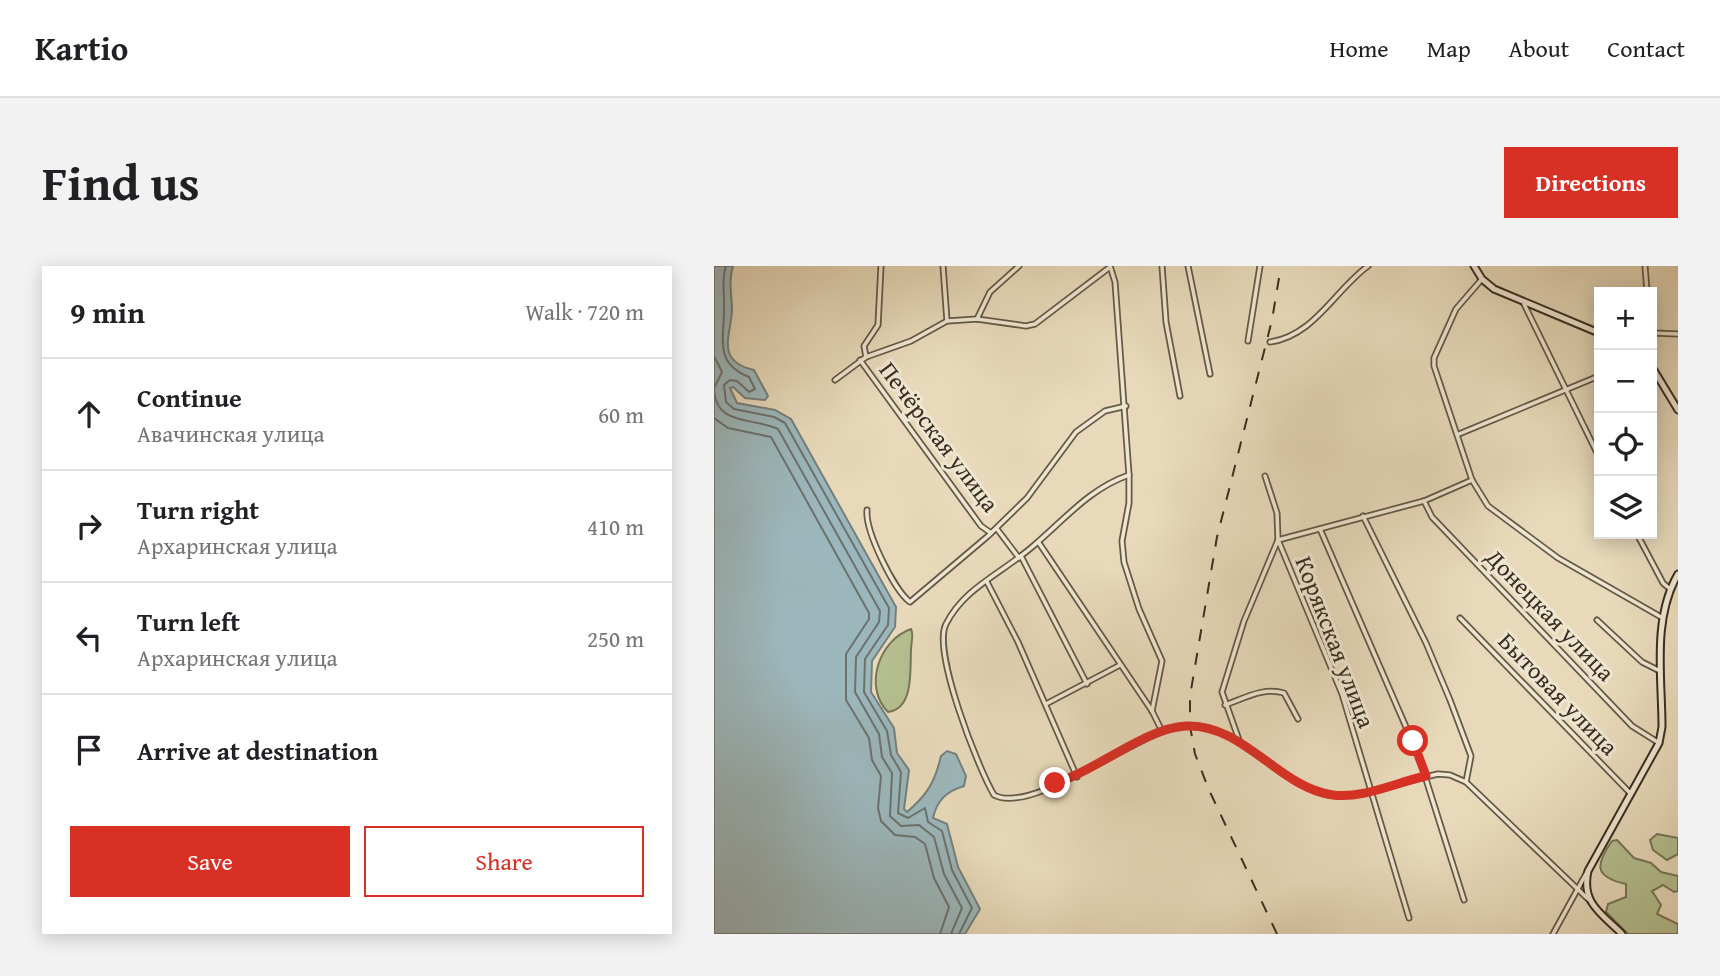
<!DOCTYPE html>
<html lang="en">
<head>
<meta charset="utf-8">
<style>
  :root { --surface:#fff; --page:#f2f2f2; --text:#202124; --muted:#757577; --line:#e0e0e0; --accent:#d93025 }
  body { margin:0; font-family:"Gentium Book Plus",serif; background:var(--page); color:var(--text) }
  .controls { position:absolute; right:21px; top:21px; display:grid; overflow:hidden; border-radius:0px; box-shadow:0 4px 18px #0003 }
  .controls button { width:63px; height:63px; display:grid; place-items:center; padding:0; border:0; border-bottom:2px solid var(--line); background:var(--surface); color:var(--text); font:35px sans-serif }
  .stop { position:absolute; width:21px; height:21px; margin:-16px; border:5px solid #d93025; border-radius:50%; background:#fff }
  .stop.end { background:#d93025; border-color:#fff; box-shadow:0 2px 7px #0008 }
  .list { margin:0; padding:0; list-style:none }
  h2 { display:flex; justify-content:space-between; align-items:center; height:91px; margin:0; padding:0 28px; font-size:30px }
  h2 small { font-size:23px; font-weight:400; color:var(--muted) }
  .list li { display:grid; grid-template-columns:46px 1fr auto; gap:21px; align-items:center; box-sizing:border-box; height:112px; padding:0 28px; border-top:2px solid var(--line) }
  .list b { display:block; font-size:26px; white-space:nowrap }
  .list p { margin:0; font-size:23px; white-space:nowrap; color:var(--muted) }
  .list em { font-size:23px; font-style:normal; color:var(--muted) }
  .actions { display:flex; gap:14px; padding:21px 28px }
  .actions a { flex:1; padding:16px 0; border:2px solid var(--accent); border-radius:0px; text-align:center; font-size:24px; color:var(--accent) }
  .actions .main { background:var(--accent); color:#fff }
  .icon { flex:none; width:38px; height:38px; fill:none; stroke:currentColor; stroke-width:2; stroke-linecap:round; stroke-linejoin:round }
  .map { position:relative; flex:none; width:964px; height:668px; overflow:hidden; border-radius:0px }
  header { display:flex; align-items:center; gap:42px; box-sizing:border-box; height:98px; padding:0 35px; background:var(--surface); border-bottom:2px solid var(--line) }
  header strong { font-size:33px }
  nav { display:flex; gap:38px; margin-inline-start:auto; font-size:24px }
  .intro { display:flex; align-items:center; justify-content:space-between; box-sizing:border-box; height:168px; padding:0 42px }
  h1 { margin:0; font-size:49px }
  .button { padding:18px 32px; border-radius:0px; background:var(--accent); color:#fff; font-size:24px; font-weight:700 }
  main { display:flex; gap:42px; padding:0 42px }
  aside { flex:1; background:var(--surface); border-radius:0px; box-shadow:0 4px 18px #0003 }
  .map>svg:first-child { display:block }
</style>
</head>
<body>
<header>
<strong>Kartio</strong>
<nav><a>Home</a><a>Map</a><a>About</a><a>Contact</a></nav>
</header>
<div class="intro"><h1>Find us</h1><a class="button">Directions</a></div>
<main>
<aside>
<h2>9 min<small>Walk · 720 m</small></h2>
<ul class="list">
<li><svg class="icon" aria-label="ahead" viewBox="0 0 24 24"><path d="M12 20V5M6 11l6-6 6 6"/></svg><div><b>Continue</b><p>Авачинская улица</p></div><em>60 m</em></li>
<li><svg class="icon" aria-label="right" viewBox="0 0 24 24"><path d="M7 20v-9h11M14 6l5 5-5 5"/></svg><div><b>Turn right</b><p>Архаринская улица</p></div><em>410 m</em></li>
<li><svg class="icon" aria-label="left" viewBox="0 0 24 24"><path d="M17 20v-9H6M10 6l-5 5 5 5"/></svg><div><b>Turn left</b><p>Архаринская улица</p></div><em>250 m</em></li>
<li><svg class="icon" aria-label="arrive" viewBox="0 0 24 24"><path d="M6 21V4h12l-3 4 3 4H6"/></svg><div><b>Arrive at destination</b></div></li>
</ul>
<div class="actions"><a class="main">Save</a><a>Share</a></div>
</aside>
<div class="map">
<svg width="964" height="668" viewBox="0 0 964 668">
  <rect width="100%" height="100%" fill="#e7d9ba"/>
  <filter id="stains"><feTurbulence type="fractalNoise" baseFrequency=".00286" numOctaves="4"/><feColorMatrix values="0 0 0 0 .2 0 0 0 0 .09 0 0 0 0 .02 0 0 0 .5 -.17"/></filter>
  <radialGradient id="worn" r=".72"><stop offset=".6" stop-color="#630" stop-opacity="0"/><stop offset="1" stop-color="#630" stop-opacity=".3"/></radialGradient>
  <!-- green -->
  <g fill="#b4bf90" stroke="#777658" stroke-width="2">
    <path d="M197 363C200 369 197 377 197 384 196 404 200 443 174 446 149 421 165 374 197 363Z"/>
    <polygon points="943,568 964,572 964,588 953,594 939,584 936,574"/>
    <path d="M903 574 920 592 937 597 947 606 964 610V625L960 626 949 619 938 625 947 639 943 648 964 658V668H914L892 646 894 638 912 631V618C880 611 881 599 898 575Z"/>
  </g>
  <!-- water -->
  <path fill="#9cb7bb" stroke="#75807d" stroke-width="2" d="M0 0H19C14 15 18 30 18 45 16 72 2 95 40 104L54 130 51 134 31 132 19 121 16 122 23 137 61 144 77 153 182 341 181 361 158 395 157 426 180 462 183 487 195 504 190 543 193 546C213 529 221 516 227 490L233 485 242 488 252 510 250 520C233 525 223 534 219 552L233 558 244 601 266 643 251 668H0Z"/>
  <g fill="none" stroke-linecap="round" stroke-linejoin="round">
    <!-- shore -->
    <g stroke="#6b726e" stroke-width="2">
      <path d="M12 0C7 14 11 29 10 44 10 73 0 97 35 111L41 123 35 126 23 115 16 114 10 119 12 136 20 143 60 151 71 157 175 342 174 359 151 393 150 426 173 465 177 489 187 506 184 547 194 552 211 542 214 556 228 565 238 604 258 642 245 668"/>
      <path d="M0 90 8 106 0 122C1 161 40 151 64 163L166 345 165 356 142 391 141 426 165 468 168 491 178 507 176 550 187 560 205 559 220 571 230 608 248 642 237 668"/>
      <polyline points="0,152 14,162 57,171 155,347 155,353 132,388 132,434 155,472 158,494 167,510 164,542 167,555 181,569 201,571 211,578 220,612 235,641 226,668"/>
    </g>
    <defs>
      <g id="street">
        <polyline points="229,0 233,55"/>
        <polyline points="396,0 401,16 415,209 415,237 408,275 410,296 425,343 448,395 438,445"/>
        <polyline points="448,0 452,56 466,130"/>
        <polyline points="474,0 496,108"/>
        <polyline points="931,0 933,26"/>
        <polyline points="768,13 742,43 720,92 720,100 758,214 774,240 844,292 947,351"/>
        <polyline points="810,38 885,191"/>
        <polyline points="263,53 276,26 305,0"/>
        <polyline points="938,59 938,81"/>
        <polyline points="939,67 964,68"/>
        <polyline points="534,75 546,0"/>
        <path d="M556 76C600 70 621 24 654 0"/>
        <polyline points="152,91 150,80 164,59 167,0"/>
        <polyline points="146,94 267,260 277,267"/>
        <polyline points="121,114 152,91 197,75 233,55 263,53 312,60 321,58 396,1"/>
        <polyline points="745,168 885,110"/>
        <path d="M415 209C376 222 349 255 318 281 288 307 250 322 232 358 218 385 264 502 280 529 318 550 425 466 467 460 524 453 562 518 614 529 643 534 694 514 724 508L736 509 752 516"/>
        <polyline points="710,235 718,251 918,460 945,477"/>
        <path d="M153 244C151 265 180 324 196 336L274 270 313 232 362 166 391 145 412 140"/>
        <polyline points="649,250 712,377 736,434 757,490 752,516 874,633"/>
        <polyline points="283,263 305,292"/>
        <polyline points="606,263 705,491 750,634"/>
        <polyline points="923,268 949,317 956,323"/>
        <polyline points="325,277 438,445 448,465"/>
        <polyline points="307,290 373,418"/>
        <polyline points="273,316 304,376 363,511"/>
        <polyline points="746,352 917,528"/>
        <polyline points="883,354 928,396 946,405"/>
        <polyline points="332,438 406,399"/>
        <path d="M511 439C531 432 549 421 570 427L584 453"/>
        <polyline points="525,474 508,426 530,355 564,274 563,247 551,210"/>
        <polyline points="695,652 628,428 564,274 710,235 758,214"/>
        <polyline points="839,668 873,606"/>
      </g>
      <g id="secondary">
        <polyline points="760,0 768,13 780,23 885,67"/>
        <polyline points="938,101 964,144"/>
        <path d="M908 668C887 647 867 637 874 605L945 477 948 461C948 411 938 353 964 308"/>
      </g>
    </defs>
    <!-- street casing -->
    <use href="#street" stroke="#655947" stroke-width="7"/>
    <!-- secondary casing -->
    <use href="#secondary" stroke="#3a2e21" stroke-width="9"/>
    <!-- street -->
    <use href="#street" stroke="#efe6d2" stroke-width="3.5"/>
    <!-- secondary -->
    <use href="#secondary" stroke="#efe6d2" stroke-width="5"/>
    <!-- rail -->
    <polyline stroke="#3a2e21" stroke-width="2" stroke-dasharray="12 12" stroke-linecap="butt" points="563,668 495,524 481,488 476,460 476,430 503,271 558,54 567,0"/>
  </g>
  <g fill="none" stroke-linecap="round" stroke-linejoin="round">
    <!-- route -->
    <path stroke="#d93025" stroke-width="9" d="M341 517C384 504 431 462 472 460 529 457 565 522 619 529 649 533 683 516 712 510L699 475"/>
  </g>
  <g text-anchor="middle" stroke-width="6" stroke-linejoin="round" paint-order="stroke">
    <!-- street labels -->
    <g font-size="24" fill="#3a2e21" stroke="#efe6d2">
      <text transform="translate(225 171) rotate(53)" y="8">Печёрская улица</text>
      <text transform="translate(836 349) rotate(46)" y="8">Донецкая улица</text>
      <text transform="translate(621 376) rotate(69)" y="8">Корякская улица</text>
      <text transform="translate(844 428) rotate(46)" y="8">Бытовая улица</text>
    </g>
  </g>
  <rect width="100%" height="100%" filter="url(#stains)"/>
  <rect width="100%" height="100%" fill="url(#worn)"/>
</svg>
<div class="controls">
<button>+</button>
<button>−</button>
<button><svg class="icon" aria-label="locate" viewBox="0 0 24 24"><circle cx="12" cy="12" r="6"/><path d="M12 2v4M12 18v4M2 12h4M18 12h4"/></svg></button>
<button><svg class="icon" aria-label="layers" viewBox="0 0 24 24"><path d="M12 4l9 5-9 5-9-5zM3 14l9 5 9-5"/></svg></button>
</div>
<div class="stop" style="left:699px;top:475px"></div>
<div class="stop end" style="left:341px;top:517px"></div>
</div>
</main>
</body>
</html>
